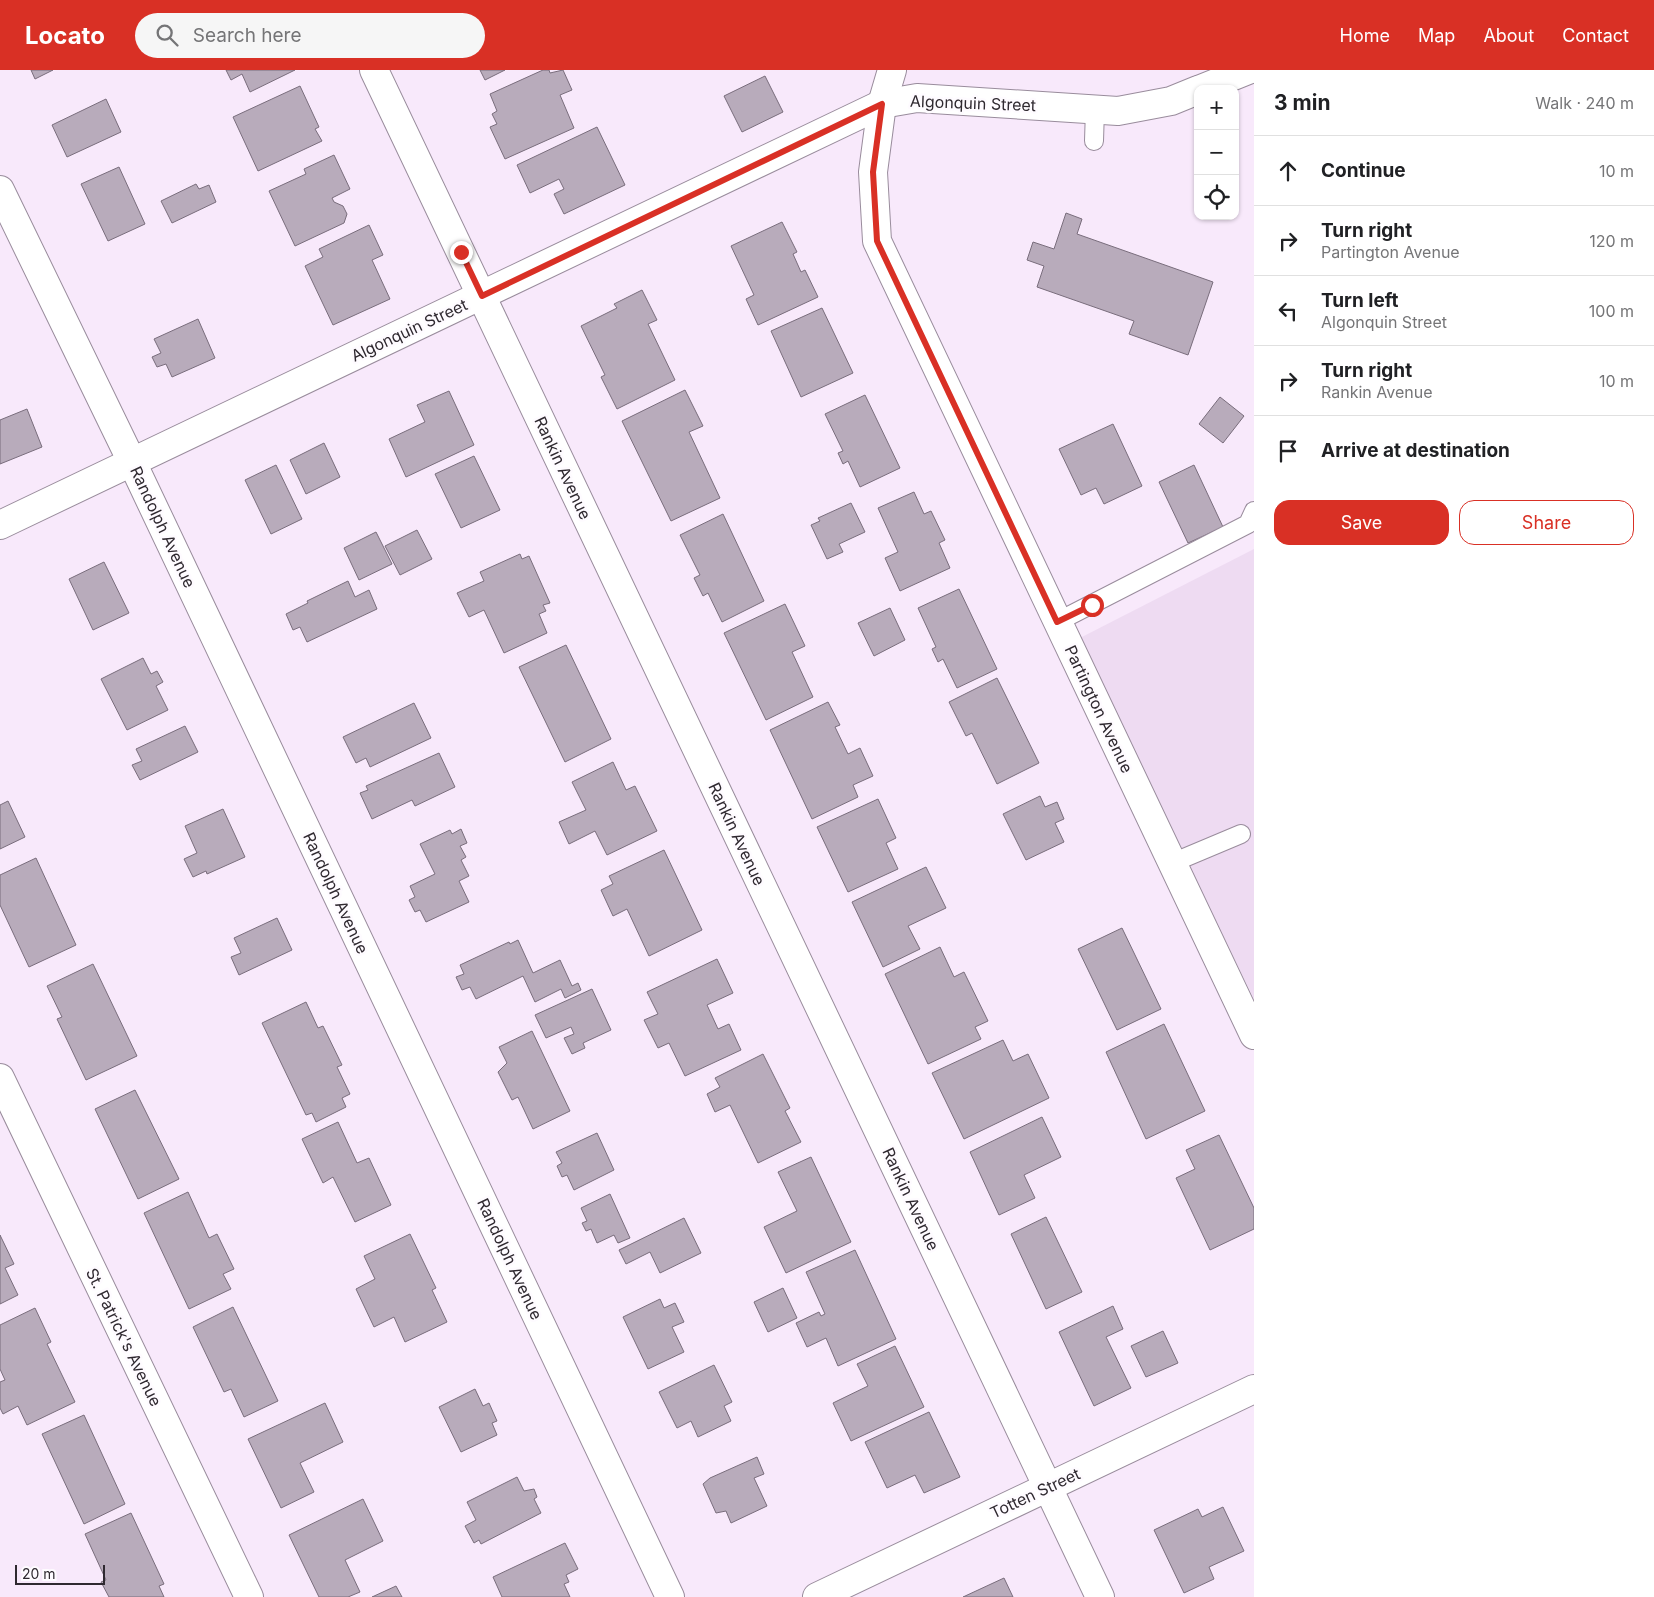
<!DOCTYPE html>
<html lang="en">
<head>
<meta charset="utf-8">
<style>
  :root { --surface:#fff; --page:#f6f6f6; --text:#202124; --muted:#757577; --line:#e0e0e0; --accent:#d93025 }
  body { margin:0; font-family:Inter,sans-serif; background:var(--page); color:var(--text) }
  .controls { position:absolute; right:15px; top:15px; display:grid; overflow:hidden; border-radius:10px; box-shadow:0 1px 4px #0004 }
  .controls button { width:45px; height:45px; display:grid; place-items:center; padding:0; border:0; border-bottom:1px solid var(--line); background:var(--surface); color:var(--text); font:25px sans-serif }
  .scale { position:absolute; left:15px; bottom:12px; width:90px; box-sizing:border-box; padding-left:5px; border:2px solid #2f2930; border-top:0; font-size:14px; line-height:18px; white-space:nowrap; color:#2f2930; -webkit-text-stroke:4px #fefbff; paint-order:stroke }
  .stop { position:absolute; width:15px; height:15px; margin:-11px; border:4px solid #d93025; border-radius:50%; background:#fff }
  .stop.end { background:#d93025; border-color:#fff; box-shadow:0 1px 5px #0008 }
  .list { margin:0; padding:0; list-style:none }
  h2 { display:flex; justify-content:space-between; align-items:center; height:65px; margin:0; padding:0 20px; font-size:21px }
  h2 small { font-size:16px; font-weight:400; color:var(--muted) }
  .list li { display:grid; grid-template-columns:32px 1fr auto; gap:15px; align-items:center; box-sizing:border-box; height:70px; padding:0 20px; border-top:1px solid var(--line) }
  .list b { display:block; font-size:19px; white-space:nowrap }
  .list p { margin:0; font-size:16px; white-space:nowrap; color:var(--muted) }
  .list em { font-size:16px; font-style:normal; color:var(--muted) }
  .actions { display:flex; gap:10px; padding:15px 20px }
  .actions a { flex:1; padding:11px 0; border:1px solid var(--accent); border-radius:15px; text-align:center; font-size:18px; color:var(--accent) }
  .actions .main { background:var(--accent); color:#fff }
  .icon { flex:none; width:28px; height:28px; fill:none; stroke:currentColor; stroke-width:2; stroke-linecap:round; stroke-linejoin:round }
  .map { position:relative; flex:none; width:1254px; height:1527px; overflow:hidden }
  header { display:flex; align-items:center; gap:30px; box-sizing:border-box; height:70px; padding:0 25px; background:var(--accent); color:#fff }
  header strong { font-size:24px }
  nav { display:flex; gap:28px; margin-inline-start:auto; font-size:18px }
  .search { width:350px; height:45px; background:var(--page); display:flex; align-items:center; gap:12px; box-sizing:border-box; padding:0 18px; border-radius:28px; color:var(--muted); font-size:19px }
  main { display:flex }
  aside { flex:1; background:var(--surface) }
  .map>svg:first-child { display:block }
</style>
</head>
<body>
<header>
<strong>Locato</strong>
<div class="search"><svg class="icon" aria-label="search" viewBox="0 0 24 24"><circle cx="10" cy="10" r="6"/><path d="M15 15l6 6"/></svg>Search here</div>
<nav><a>Home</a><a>Map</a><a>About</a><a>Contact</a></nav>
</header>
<main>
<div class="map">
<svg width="1254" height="1527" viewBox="0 0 1254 1527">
  <rect width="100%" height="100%" fill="#f8e9fb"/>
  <!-- built -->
  <polygon fill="#eedbf2" points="1254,479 1254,929 1078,569"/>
  <!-- building -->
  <g fill="#b8abbb" stroke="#796d7c">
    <polygon points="31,0 53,0 35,9"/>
    <polygon points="226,0 295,0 250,22 242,4 231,10"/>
    <polygon points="480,0 505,0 485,10"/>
    <polygon points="543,0 549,0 550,3 563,0 572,20 560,25 574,58 505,89 490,57 497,54 492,44 497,41 490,24"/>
    <polygon points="765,6 783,42 742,62 724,26"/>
    <polygon points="300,16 319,57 315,59 322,71 258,101 233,47"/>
    <polygon points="106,29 121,62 67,87 52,55"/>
    <polygon points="597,57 625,115 564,144 554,124 564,119 559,109 530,123 517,95"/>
    <polygon points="334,85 350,119 332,128 334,132 343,136 347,144 344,153 295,176 269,121 306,104 304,99"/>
    <polygon points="119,97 145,154 108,171 81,114"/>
    <polygon points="196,114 199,119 209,115 216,132 172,153 161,131"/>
    <polygon points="1066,143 1082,149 1077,164 1213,212 1188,285 1129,264 1134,251 1037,217 1044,196 1027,190 1033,172 1054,179"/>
    <polygon points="782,152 797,182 793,184 801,202 805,200 818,227 758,255 746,229 754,225 731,176"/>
    <polygon points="369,155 383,185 372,190 390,229 333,255 305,196 323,187 319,179"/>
    <polygon points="642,220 657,250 648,254 675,310 617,339 601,307 605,305 581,256 617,238 614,234"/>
    <polygon points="822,238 853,303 801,327 771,261"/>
    <polygon points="198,249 215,288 172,307 166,294 157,297 152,287 161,283 154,269"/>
    <polygon points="685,320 703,356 689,362 720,428 671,451 622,351"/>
    <polygon points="449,321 474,375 406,407 389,369 425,352 417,335"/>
    <polygon points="865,325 900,398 860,417 848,391 843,394 838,383 843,381 825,344"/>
    <polygon points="1220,327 1244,346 1223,373 1199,354"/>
    <polygon points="27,339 42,377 0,394 0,350"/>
    <polygon points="1113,354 1142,416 1104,434 1096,418 1081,425 1059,379"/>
    <polygon points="324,373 340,407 306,424 290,390"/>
    <polygon points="474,386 500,440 461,458 435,404"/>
    <polygon points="276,395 302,449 271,464 245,410"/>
    <polygon points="1194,395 1223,457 1188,473 1159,412"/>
    <polygon points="914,422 924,444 931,441 945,470 939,473 950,498 900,521 885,488 898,482 878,438"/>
    <polygon points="851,433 865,462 839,474 843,482 827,489 811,455 820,451 818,448"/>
    <polygon points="723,444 764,531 722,552 708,523 703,526 694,508 700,505 680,465"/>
    <polygon points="417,460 432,489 400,505 385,476"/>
    <polygon points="376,462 392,494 359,510 344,478"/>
    <polygon points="520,484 522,489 529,486 550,533 543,535 546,541 539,544 547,563 504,583 484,540 469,547 457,523 484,511 480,502"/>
    <polygon points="104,492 129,543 93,560 69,509"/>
    <polygon points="348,511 355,527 369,520 377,539 307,572 300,557 293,560 286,544 308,533 307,531"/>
    <polygon points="959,519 997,599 957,618 943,589 938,592 932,579 936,577 918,538"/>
    <polygon points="785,534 805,576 792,582 813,627 766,650 724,563"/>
    <polygon points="890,538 905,570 874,586 858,553"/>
    <polygon points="566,575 611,669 565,692 519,597"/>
    <polygon points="143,588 151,604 157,601 163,612 156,616 168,640 127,660 101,609"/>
    <polygon points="997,608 1039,693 997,714 972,663 966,666 949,632"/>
    <polygon points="828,632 840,655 835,657 848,684 860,678 873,706 853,715 858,727 812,749 770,660"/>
    <polygon points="414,633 431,668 370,697 366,688 356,693 343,667"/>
    <polygon points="185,656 198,682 140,710 132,695 142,691 136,679"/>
    <polygon points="439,683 455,717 415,736 412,730 372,749 360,723 368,720 366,716"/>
    <polygon points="613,692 626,720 635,716 657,761 607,785 595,761 569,774 559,752 586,740 572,712"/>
    <polygon points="1040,726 1045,737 1057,732 1064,749 1055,753 1064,772 1026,790 1003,744"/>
    <polygon points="878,729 896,768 886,773 898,799 848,822 817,757"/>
    <polygon points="8,731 25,767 0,779 0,735"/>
    <polygon points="223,739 245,787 207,804 206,801 193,807 184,789 197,783 185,756"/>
    <polygon points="461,759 467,773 460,776 466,787 461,790 469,806 459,811 469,832 426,852 420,840 415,842 409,830 415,827 410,816 435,804 420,774 450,760 452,764"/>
    <polygon points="664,780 702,860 649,886 627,839 613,846 601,820 613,814 609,806"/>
    <polygon points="36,788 76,875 29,897 0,835 0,805"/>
    <polygon points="926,797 946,838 908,856 920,879 883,897 852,832"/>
    <polygon points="277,848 292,880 239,905 231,887 241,883 234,868"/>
    <polygon points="1122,858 1161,939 1117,960 1078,879"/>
    <polygon points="518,870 533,903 560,890 572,916 578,913 581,920 565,928 561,919 535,932 523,906 476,929 470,917 462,920 456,907 464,904 460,895 509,872 510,874"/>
    <polygon points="940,877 954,907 964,902 988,951 975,957 981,969 928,994 885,904"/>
    <polygon points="717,889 733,923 707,935 718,959 729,954 741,980 685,1006 669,973 658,978 644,950 658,944 647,922"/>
    <polygon points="93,894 137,986 86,1010 57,949 62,947 47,916"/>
    <polygon points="592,919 611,960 583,973 585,978 572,984 564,968 574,964 571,957 546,968 535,945"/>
    <polygon points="306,932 318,958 323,956 342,995 337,997 350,1024 342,1028 346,1037 316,1052 312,1043 306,1045 262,953"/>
    <polygon points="1164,954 1205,1041 1146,1069 1106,982"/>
    <polygon points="532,961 570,1041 533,1059 518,1027 512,1030 498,1002 507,993 499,977"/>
    <polygon points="1003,970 1013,991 1028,984 1049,1028 964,1069 932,1003"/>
    <polygon points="763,984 790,1038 785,1041 801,1072 758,1093 730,1035 715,1042 707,1024 720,1017 715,1008"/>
    <polygon points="135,1020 179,1109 138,1129 95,1039"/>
    <polygon points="1042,1047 1061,1087 1024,1105 1035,1128 999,1145 970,1082"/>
    <polygon points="338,1052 357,1093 369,1088 391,1135 355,1152 333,1107 323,1113 302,1069"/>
    <polygon points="597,1063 614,1100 574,1120 567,1105 562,1107 557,1096 562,1093 556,1082"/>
    <polygon points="1219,1065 1254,1138 1254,1159 1210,1180 1176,1108 1195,1099 1186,1080"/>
    <polygon points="811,1087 851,1172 786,1203 764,1157 797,1141 778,1102"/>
    <polygon points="188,1122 209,1168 217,1164 234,1199 223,1204 231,1219 189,1239 144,1143"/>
    <polygon points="610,1124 630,1168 618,1173 614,1165 597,1173 591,1159 586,1161 582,1153 587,1151 581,1138"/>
    <polygon points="1046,1147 1082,1222 1046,1239 1011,1164"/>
    <polygon points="684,1148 701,1183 660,1203 650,1182 626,1194 619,1180"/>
    <polygon points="410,1164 436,1218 432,1220 447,1252 405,1272 394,1247 374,1257 356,1219 375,1209 364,1186"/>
    <polygon points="0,1165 14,1194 5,1198 18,1225 0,1234"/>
    <polygon points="855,1180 896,1269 838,1296 826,1268 807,1277 796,1253 819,1242 821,1246 825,1244 806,1202"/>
    <polygon points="783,1218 797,1248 768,1262 754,1232"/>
    <polygon points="660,1229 664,1238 675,1233 684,1252 672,1257 684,1282 648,1299 623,1247"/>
    <polygon points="1113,1236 1123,1259 1106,1267 1131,1318 1094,1336 1059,1262"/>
    <polygon points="233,1237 278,1331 244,1347 231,1319 224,1322 193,1257"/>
    <polygon points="35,1238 51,1272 47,1274 75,1332 27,1355 18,1336 3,1344 0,1338 0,1312 5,1310 0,1299 0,1255"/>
    <polygon points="1163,1261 1178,1293 1146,1307 1131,1276"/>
    <polygon points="895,1276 924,1337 851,1371 833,1333 868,1316 857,1294"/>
    <polygon points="714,1295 732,1332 724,1336 731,1351 698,1367 691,1351 677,1358 659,1322"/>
    <polygon points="475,1319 483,1336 489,1333 497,1351 492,1353 497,1365 461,1382 439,1337"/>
    <polygon points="325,1333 343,1372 300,1393 314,1422 281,1438 248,1369"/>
    <polygon points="929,1342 960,1407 924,1423 915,1405 887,1418 865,1372"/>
    <polygon points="84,1345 125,1434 84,1454 42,1364"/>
    <polygon points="757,1387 764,1404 754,1408 767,1436 731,1453 726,1441 716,1443 703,1414 710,1408"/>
    <polygon points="517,1407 524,1421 534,1419 537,1427 534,1429 541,1443 481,1474 479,1470 474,1473 465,1456 476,1450 467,1432"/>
    <polygon points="363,1429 383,1471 345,1490 360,1522 348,1527 319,1527 289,1465"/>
    <polygon points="1223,1437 1244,1481 1209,1497 1214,1509 1184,1523 1154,1460 1198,1439 1202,1447"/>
    <polygon points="131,1443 164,1514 159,1516 164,1527 109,1527 101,1512 106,1510 85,1464"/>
    <polygon points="565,1473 578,1499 566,1505 569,1512 564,1514 570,1527 502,1527 493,1507"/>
    <polygon points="1004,1508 1013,1527 963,1527"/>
    <polygon points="396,1516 402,1527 372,1527"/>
  </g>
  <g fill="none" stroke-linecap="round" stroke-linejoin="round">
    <defs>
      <g id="service">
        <polyline points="1094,71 1095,39"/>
        <polyline points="1057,552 1248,454 1254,441"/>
        <polyline points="1172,793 1241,764"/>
      </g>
      <g id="minor">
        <polyline points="374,0 1100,1527"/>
        <polyline points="892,0 882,34 873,102 877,171 1254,965"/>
        <polyline points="1201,19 1248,0"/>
        <polyline points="0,120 132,392 670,1527"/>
        <polyline points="0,455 882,34 917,28 1118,41 1171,31 1198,20"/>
        <polyline points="0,1008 249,1527"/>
        <polyline points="817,1527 1254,1319"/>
      </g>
    </defs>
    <!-- service casing -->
    <use href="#service" stroke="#998c9c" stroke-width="20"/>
    <!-- minor casing -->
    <use href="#minor" stroke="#998c9c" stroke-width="30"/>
    <!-- service -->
    <use href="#service" stroke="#fff" stroke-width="18"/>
    <!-- minor -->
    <use href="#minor" stroke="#fff" stroke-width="28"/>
  </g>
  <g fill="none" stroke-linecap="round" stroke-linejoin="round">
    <!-- route -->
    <polyline stroke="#d93025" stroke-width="6" points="461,182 482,226 882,34 873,102 877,171 1057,552 1092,535"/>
  </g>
  <g text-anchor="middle" stroke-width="5" stroke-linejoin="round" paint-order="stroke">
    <!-- street labels -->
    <g font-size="16" fill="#2f2930" stroke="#fefbff">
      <text transform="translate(973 33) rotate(2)" y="6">Algonquin Street</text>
      <text transform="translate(409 260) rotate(-25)" y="6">Algonquin Street</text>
      <text transform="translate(563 398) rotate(65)" y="6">Rankin Avenue</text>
      <text transform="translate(163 457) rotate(65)" y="6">Randolph Avenue</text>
      <text transform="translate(1099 639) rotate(65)" y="6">Partington Avenue</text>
      <text transform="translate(737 764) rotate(65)" y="6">Rankin Avenue</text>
      <text transform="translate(336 823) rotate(65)" y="6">Randolph Avenue</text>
      <text transform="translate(911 1129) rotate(65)" y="6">Rankin Avenue</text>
      <text transform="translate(510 1189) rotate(65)" y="6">Randolph Avenue</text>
      <text transform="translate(124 1267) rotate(64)" y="6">St. Patrick's Avenue</text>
      <text transform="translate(1035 1423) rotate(-25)" y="6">Totten Street</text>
    </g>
  </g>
</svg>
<div class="controls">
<button>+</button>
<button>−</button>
<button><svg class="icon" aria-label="locate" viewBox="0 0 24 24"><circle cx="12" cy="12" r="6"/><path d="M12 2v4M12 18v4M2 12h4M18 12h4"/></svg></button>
</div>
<div class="scale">20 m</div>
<div class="stop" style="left:1092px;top:535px"></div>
<div class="stop end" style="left:461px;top:182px"></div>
</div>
<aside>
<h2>3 min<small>Walk · 240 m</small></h2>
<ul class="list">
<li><svg class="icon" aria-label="ahead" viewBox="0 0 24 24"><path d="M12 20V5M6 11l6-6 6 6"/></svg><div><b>Continue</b></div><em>10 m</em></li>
<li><svg class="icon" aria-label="right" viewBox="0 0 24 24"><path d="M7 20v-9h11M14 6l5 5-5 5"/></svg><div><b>Turn right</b><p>Partington Avenue</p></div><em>120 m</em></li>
<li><svg class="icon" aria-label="left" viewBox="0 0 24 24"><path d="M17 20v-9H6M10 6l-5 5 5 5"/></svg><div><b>Turn left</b><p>Algonquin Street</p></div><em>100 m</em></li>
<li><svg class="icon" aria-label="right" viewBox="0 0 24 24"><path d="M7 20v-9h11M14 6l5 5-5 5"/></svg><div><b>Turn right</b><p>Rankin Avenue</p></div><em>10 m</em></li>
<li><svg class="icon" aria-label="arrive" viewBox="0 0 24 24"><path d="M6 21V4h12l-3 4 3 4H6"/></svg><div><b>Arrive at destination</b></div></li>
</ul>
<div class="actions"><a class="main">Save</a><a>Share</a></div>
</aside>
</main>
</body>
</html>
